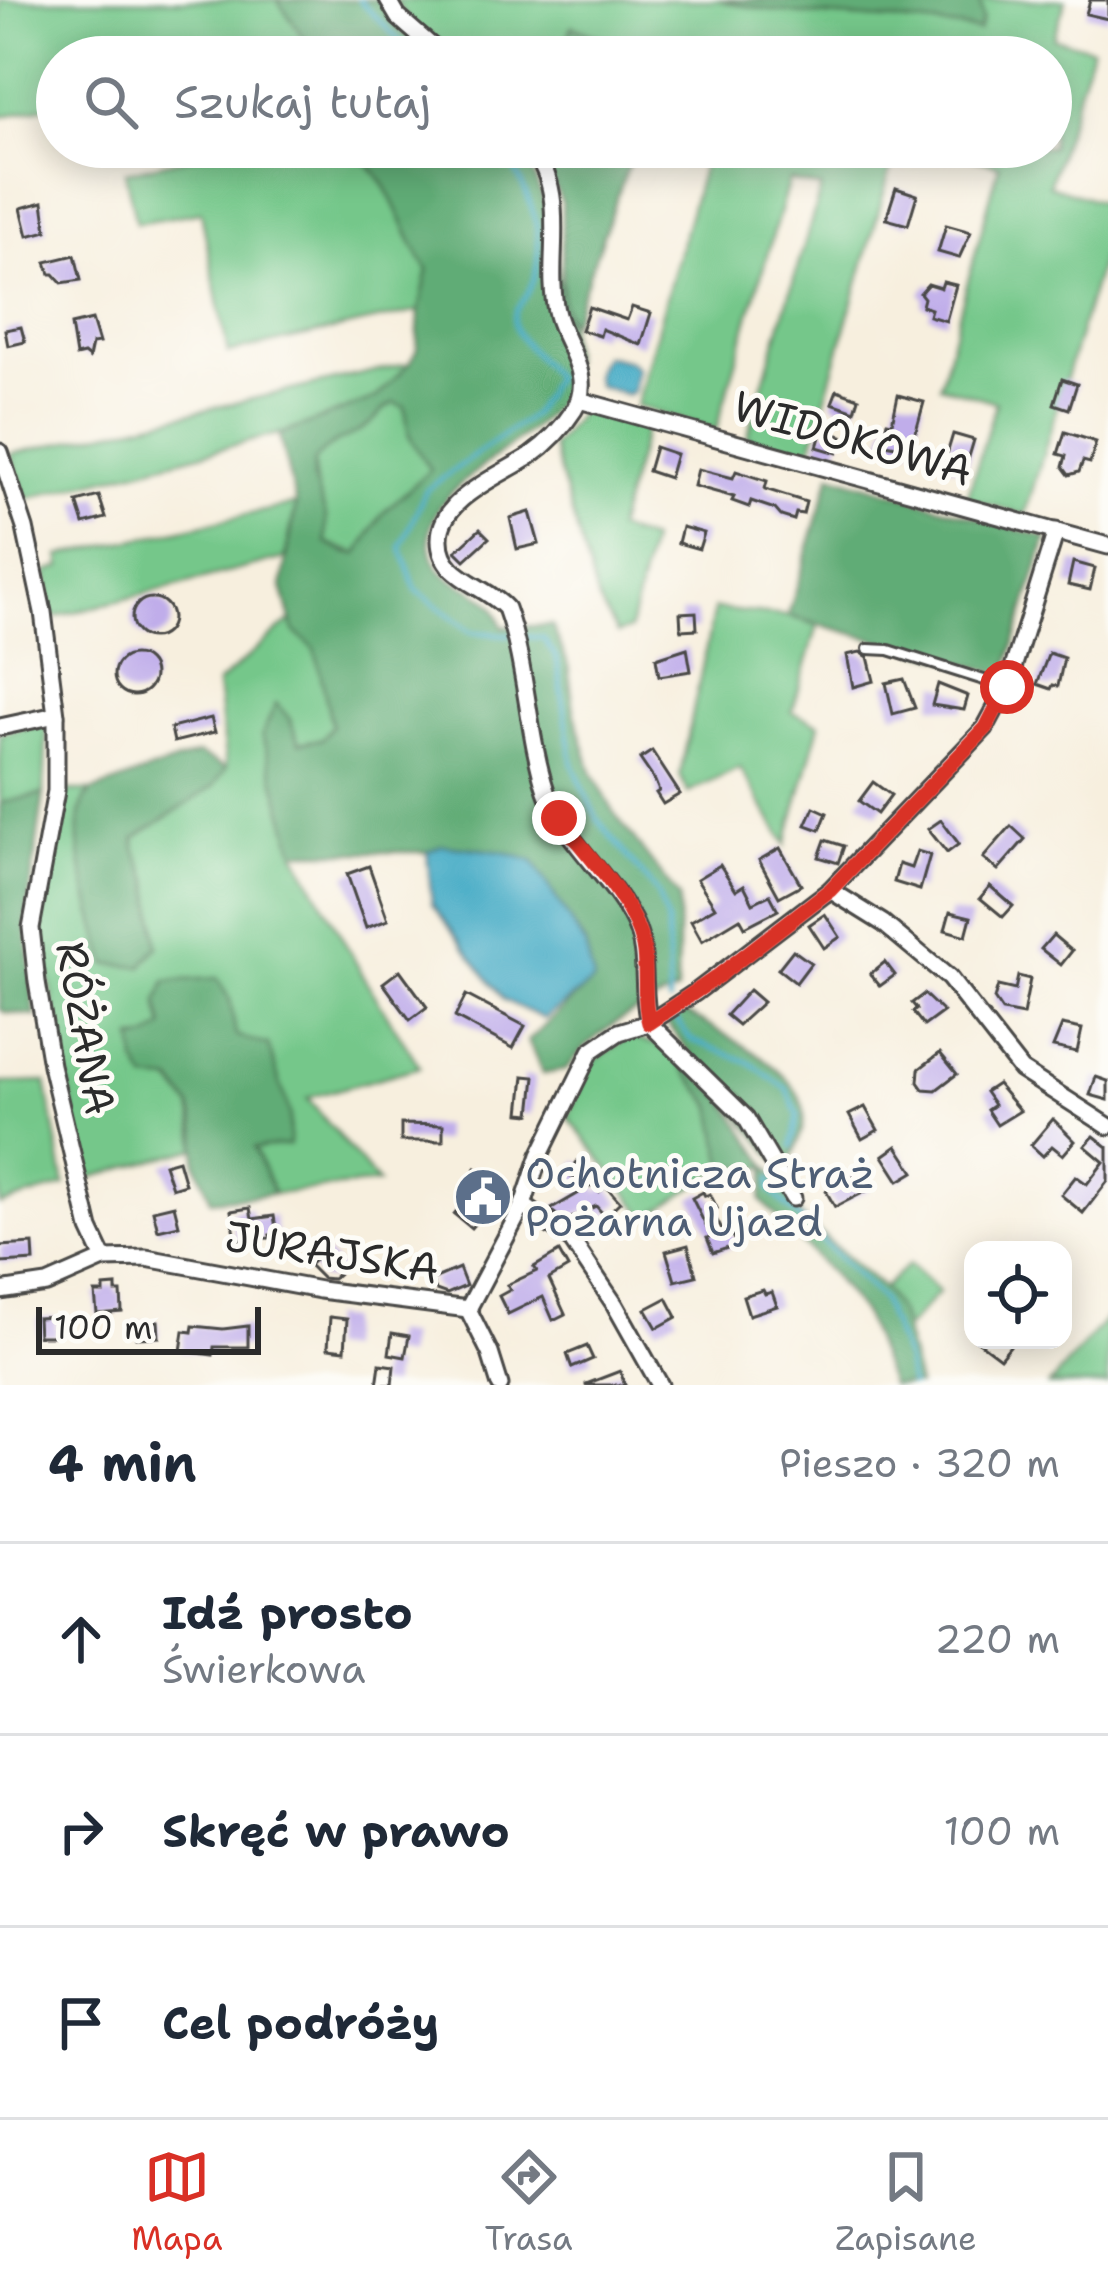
<!DOCTYPE html>
<html lang="pl">
<head>
<meta charset="utf-8">
<style>
  :root { --surface:#fff; --page:#f6f6f7; --text:#1f2937; --muted:#747a83; --line:#e0e1e3; --accent:#d93025 }
  body { margin:0; font-family:"Shantell Sans",sans-serif; background:var(--page); color:var(--text) }
  .controls { position:absolute; right:36px; bottom:36px; display:grid; overflow:hidden; border-radius:24px; box-shadow:0 6px 30px #0003 }
  .controls button { width:108px; height:108px; display:grid; place-items:center; padding:0; border:0; border-bottom:3px solid var(--line); background:var(--surface); color:var(--text); font:60px sans-serif }
  .scale { position:absolute; left:36px; bottom:30px; width:225px; box-sizing:border-box; padding-left:12px; border:6px solid #2b2b2b; border-top:0; font-size:33px; line-height:42px; white-space:nowrap; color:#2b2b2b; -webkit-text-stroke:9px #fdfcf7; paint-order:stroke }
  .stop { position:absolute; width:36px; height:36px; margin:-27px; border:9px solid #d93025; border-radius:50%; background:#fff }
  .stop.end { background:#d93025; border-color:#fff; box-shadow:0 3px 12px #0008 }
  .list { margin:0; padding:0; list-style:none }
  h2 { display:flex; justify-content:space-between; align-items:center; height:156px; margin:0; padding:0 48px; font-size:51px }
  h2 small { font-size:39px; font-weight:400; color:var(--muted) }
  .list li { display:grid; grid-template-columns:78px 1fr auto; gap:36px; align-items:center; box-sizing:border-box; height:192px; padding:0 48px; border-top:3px solid var(--line) }
  .list b { display:block; font-size:45px; white-space:nowrap }
  .list p { margin:0; font-size:39px; white-space:nowrap; color:var(--muted) }
  .list em { font-size:39px; font-style:normal; color:var(--muted) }
  .icon { flex:none; width:66px; height:66px; fill:none; stroke:currentColor; stroke-width:2; stroke-linecap:round; stroke-linejoin:round }
  .map { position:relative; flex:none; width:1108px; height:1385px; overflow:hidden }
  .search { position:absolute; background:var(--surface); box-shadow:0 6px 30px #0003; left:36px; right:36px; top:36px; height:132px; display:flex; align-items:center; gap:30px; box-sizing:border-box; padding:0 42px; border-radius:66px; color:var(--muted); font-size:45px }
  .sheet { height:732px; background:var(--surface) }
  nav { display:flex; justify-content:space-around; align-items:center; box-sizing:border-box; height:168px; border-top:3px solid var(--line); background:var(--surface); font-size:33px; color:var(--muted) }
  nav a { display:grid; justify-items:center; gap:6px }
  nav .on { color:var(--accent) }
  .map>svg:first-child { display:block }
</style>
</head>
<body>
<div class="map">
<svg width="1108" height="1385" viewBox="0 0 1108 1385">
  <rect width="100%" height="100%" fill="#fdfcf7"/>
  <filter id="ink" filterUnits="userSpaceOnUse"><feTurbulence type="fractalNoise" baseFrequency=".00833" numOctaves="2"/><feDisplacementMap in="SourceGraphic" scale="24" xChannelSelector="R" yChannelSelector="G"/><feConvolveMatrix kernelMatrix="1 2 1 2 8 2 1 2 1" color-interpolation-filters="sRGB"/></filter>
  <filter id="wash" filterUnits="userSpaceOnUse"><feTurbulence type="fractalNoise" baseFrequency=".004" numOctaves="4" result="noise"/><feDisplacementMap in="SourceGraphic" scale="48" xChannelSelector="R" yChannelSelector="G"/><feGaussianBlur stdDeviation="2.7" result="paint"/><feColorMatrix in="noise" values="0 0 0 0 0 0 0 0 0 0 0 0 0 0 0 0 0 1.4 0 .05"/><feComposite in="paint" operator="in"/></filter>
  <g filter="url(#wash)">
    <rect width="100%" height="100%" fill="#f7efde"/>
    <!-- green -->
    <g fill="#75c78a" stroke="#50795a" stroke-width="3">
      <polygon points="0,0 277,0 312,46 264,57 57,57 57,104 0,117"/>
      <path d="M394 0H718C803 21 892 15 978 31L983 19 980 0H1066L1053 38 1092 48 1049 185 1108 204V237L1025 515 967 498 996 402 940 385 999 165 934 147H1051V57H624L604 39 573 26 562 57H456L415 28Z"/>
      <path d="M237 147H353L352 152C394 177 401 233 428 270L419 311 228 353 201 212 136 223 125 172Z"/>
      <polygon points="708,147 897,147 809,456 747,438 821,188 789,180 716,430 636,406"/>
      <polygon points="410,363 376,398 309,426 26,499 11,454"/>
      <path d="M394 403 405 407 409 436 430 470 382 514 358 554 326 543C326 514 313 489 314 461 328 441 354 438 372 422 381 414 382 408 394 403Z"/>
      <polygon points="598,406 648,421 616,529 650,541 630,629 617,634 597,598 552,447 581,411"/>
      <polygon points="296,504 285,558 51,618 46,572 62,567 60,556"/>
      <polygon points="714,609 788,616 818,625 792,712 820,724 786,845 740,768 688,793 680,775"/>
      <path d="M291 620 294 631 315 649 332 726 322 739 299 743 289 718 262 735 295 852 366 981 420 1067 307 1098 378 1183 274 1194 254 1147 230 1000 158 1003 164 1027 148 1038 134 1039 191 1106 197 1148 86 1179 40 928 65 791H92C59 820 97 924 107 964L142 966 158 946 150 882 135 848V837L213 787 226 767 217 684Z"/>
      <polygon points="47,723 44,794 0,803 0,734"/>
      <polygon points="629,1037 667,1048 713,1106 726,1165 647,1218 568,1117 591,1063"/>
      <polygon points="46,1082 65,1186 0,1205 0,1083"/>
      <polygon points="909,1264 939,1292 903,1331 900,1314 883,1288"/>
      <polygon points="1108,1317 1108,1385 1049,1385"/>
    </g>
    <!-- forest -->
    <g fill="#60ac76" stroke="#466c50" stroke-width="3" fill-rule="evenodd">
      <polygon points="277,0 379,0 392,22 434,57 318,57"/>
      <path d="M718 0H980L983 19 979 31C893 15 803 21 718 0Z"/>
      <polygon points="572,26 604,39 624,57 562,57"/>
      <path d="M353 147H517C545 186 552 231 558 277 562 305 573 341 570 369 562 443 425 472 430 541 433 586 466 579 491 603 496 608 500 620 503 627L552 625 568 664 574 710 592 772 615 814 679 898 677 992C633 1011 594 1030 566 1070L543 1074 528 1041 593 981 585 944 533 862C503 852 457 840 427 852H295L262 735 276 703 289 718 299 743 322 739 332 726 315 649 294 631 282 587 296 504 279 435 376 398 410 363 417 349 419 311 428 270C401 233 394 176 352 152ZM394 403 405 407 409 436 430 470 382 514 358 554 346 553 326 543V516L313 478 314 461C328 441 354 438 372 422 381 414 382 408 394 403Z"/>
      <polygon points="537,147 635,147 571,324 562,303 562,203"/>
      <polygon points="831,474 1047,538 1005,675 788,616"/>
      <path d="M198 754 226 768 213 787 135 838V849L150 882 158 946 142 966 107 964C97 925 59 819 92 791Z"/>
      <polygon points="44,794 26,919 35,1016 4,1012 0,1008 0,803"/>
      <polygon points="217,978 230,1000 236,1036 268,1045 290,1114 289,1145 254,1148 274,1194 211,1200 196,1163 197,1134 191,1106 173,1082 146,1080 136,1062 134,1040 148,1038 164,1027 158,1002 166,981"/>
      <path d="M682 1011C717 1031 809 1072 804 1119 803 1136 792 1156 786 1173L666 1023Z"/>
      <polygon points="667,1048 723,1098 802,1218 883,1288 900,1314 918,1385 890,1385 864,1316 833,1276 761,1200 767,1168 724,1166 713,1106"/>
    </g>
    <!-- water -->
    <g fill="#47acc6" stroke="#396c78" stroke-width="3">
      <path d="M604 355 630 361 637 368 633 391 628 395 598 386C591 374 597 365 604 355Z"/>
      <polygon points="442,845 504,852 533,861 585,945 594,981 544,1019 504,1000 432,904 427,852"/>
    </g>
    <g fill="none" stroke-linecap="round" stroke-linejoin="round">
      <!-- stream -->
      <g stroke="#47acc6" stroke-width="4.5">
        <polyline points="359,0 416,57"/>
        <path d="M500 147C529 189 552 240 529 291 524 303 511 309 514 324 517 341 544 362 554 378L532 415 426 490 401 547 416 590 472 632 510 635"/>
        <polyline points="521,636 543,638 557,659 573,765 598,820 657,893 667,922 669,1002"/>
        <polyline points="674,1017 691,1040 749,1062 787,1089 798,1115 792,1146"/>
        <polyline points="771,1179 770,1190 881,1299 906,1361 910,1385"/>
      </g>
    </g>
    <g id="blocks">
      <!-- building -->
      <g fill="#c0adea">
        <polygon points="1090,0 1108,0 1108,19 1086,14"/>
        <polygon points="896,188 917,195 908,225 886,219"/>
        <polygon points="43,202 47,231 28,236 21,208"/>
        <polygon points="946,225 971,232 959,258 938,252"/>
        <polygon points="75,255 81,280 62,283 54,274 50,274 46,262"/>
        <polygon points="943,282 956,285 946,321 929,316 931,309 922,306 924,298 920,293 928,284 941,288"/>
        <polygon points="589,307 627,320 632,307 651,313 641,345 602,329 600,336 581,330"/>
        <polygon points="92,320 99,343 92,344 89,358 84,354 76,356 71,325"/>
        <polygon points="21,327 25,342 8,346 5,330"/>
        <polygon points="1062,379 1077,384 1069,409 1054,404"/>
        <polygon points="837,390 859,398 855,411 832,403"/>
        <polygon points="898,395 924,402 911,449 881,443 887,422 892,423"/>
        <polygon points="822,430 842,436 837,453 817,447"/>
        <polygon points="1065,432 1096,442 1090,463 1083,461 1079,472 1069,475 1063,467 1066,456 1058,454"/>
        <polygon points="953,434 974,440 965,470 944,464"/>
        <polygon points="655,447 676,454 669,478 648,471"/>
        <polygon points="698,469 733,478 736,471 767,481 765,489 806,502 803,514 796,513 794,520 781,516 775,509 751,501 749,507 732,501 734,497 694,486"/>
        <polygon points="99,496 106,518 84,524 77,502"/>
        <polygon points="530,512 539,544 517,549 510,518"/>
        <polygon points="682,527 704,533 699,549 678,543"/>
        <polygon points="480,529 489,538 465,560 456,551"/>
        <polygon points="1073,562 1095,568 1090,590 1068,585"/>
        <circle cx="152" cy="618" r="20"/>
        <polygon points="696,612 697,629 681,630 680,613"/>
        <polygon points="687,648 691,671 659,676 656,658"/>
        <polygon points="860,652 868,657 874,681 853,687 847,655"/>
        <polygon points="1049,653 1064,658 1058,686 1053,685 1051,689 1037,684"/>
        <circle cx="134" cy="675" r="20"/>
        <polygon points="904,679 915,708 893,714 886,683"/>
        <polygon points="938,684 968,696 964,710 932,705"/>
        <polygon points="211,718 215,732 174,742 171,728"/>
        <polygon points="652,751 680,794 663,804 656,793 659,791 655,781 640,759"/>
        <polygon points="873,782 891,795 877,814 859,801"/>
        <polygon points="814,807 827,813 820,830 806,825"/>
        <polygon points="941,820 959,844 947,853 928,829"/>
        <polygon points="1011,826 1025,839 998,870 983,858"/>
        <polygon points="825,840 844,846 838,863 819,857"/>
        <polygon points="780,848 801,885 779,897 759,860"/>
        <polygon points="917,851 930,855 920,890 894,882 899,864 911,868"/>
        <polygon points="720,865 736,890 744,885 753,903 770,895 778,910 745,927 740,918 702,941 691,921 715,907 697,879"/>
        <polygon points="369,866 388,920 366,928 347,874"/>
        <polygon points="990,886 1013,906 1003,917 980,898"/>
        <polygon points="950,912 971,917 966,936 945,930"/>
        <polygon points="825,914 840,937 824,948 809,925"/>
        <polygon points="1053,935 1072,951 1061,965 1041,949"/>
        <polygon points="793,950 811,963 796,983 778,969"/>
        <polygon points="885,962 895,975 880,986 870,974"/>
        <polygon points="400,970 427,1007 410,1020 383,983"/>
        <polygon points="1018,976 1030,979 1023,1015 1002,1011 994,999 998,986 1015,990"/>
        <polygon points="749,990 763,1002 738,1025 726,1015"/>
        <polygon points="924,994 943,1012 924,1026 913,1012 917,1009 912,1003"/>
        <polygon points="466,995 525,1026 513,1048 455,1017"/>
        <polygon points="1062,1025 1082,1029 1077,1052 1053,1047"/>
        <polygon points="940,1053 957,1074 936,1090 923,1089 918,1082 919,1069"/>
        <polygon points="524,1076 535,1077 531,1114 520,1113"/>
        <polygon points="1096,1077 1108,1081 1108,1100 1090,1095"/>
        <polygon points="997,1084 1020,1111 997,1125 987,1110 994,1105 985,1092"/>
        <polygon points="865,1107 878,1130 862,1139 849,1115"/>
        <polygon points="1053,1119 1075,1141 1063,1155 1052,1146 1043,1156 1031,1145"/>
        <polygon points="401,1124 443,1125 443,1141 401,1141"/>
        <polygon points="1094,1136 1108,1147 1108,1181 1083,1213 1061,1195 1076,1176 1087,1184 1104,1162 1085,1146"/>
        <polygon points="897,1146 914,1172 899,1181 883,1156"/>
        <polygon points="178,1160 185,1184 172,1188 164,1164"/>
        <polygon points="578,1160 591,1169 582,1183 568,1175"/>
        <polygon points="476,1168 501,1193 471,1228 454,1214 472,1192 462,1185"/>
        <polygon points="861,1172 870,1189 835,1207 826,1191"/>
        <polygon points="593,1185 599,1192 606,1186 620,1202 605,1216 596,1206 565,1221 550,1210"/>
        <polygon points="703,1192 705,1196 710,1194 717,1208 711,1209 723,1232 729,1230 737,1245 713,1253 707,1238 711,1236 692,1198"/>
        <polygon points="174,1205 179,1225 158,1230 153,1210"/>
        <polygon points="250,1208 252,1219 274,1216 277,1234 270,1235 271,1238 236,1239 231,1211"/>
        <polygon points="33,1244 34,1261 1,1263 0,1246"/>
        <polygon points="688,1245 696,1276 675,1281 666,1251"/>
        <polygon points="323,1251 342,1270 332,1279 322,1278 309,1265"/>
        <polygon points="559,1252 568,1268 549,1279 565,1314 553,1320 543,1297 508,1314 499,1296 510,1290 507,1285 537,1271 534,1267"/>
        <polygon points="459,1268 466,1286 447,1294 436,1290 431,1280"/>
        <polygon points="116,1286 116,1292 121,1292 122,1312 97,1314 95,1293 104,1293 104,1287"/>
        <polygon points="763,1290 765,1294 772,1292 777,1306 749,1315 743,1296"/>
        <polygon points="667,1298 677,1317 657,1328 646,1309"/>
        <polygon points="55,1317 56,1336 38,1336 37,1318"/>
        <polygon points="330,1317 347,1319 345,1350 328,1348"/>
        <polygon points="158,1321 159,1337 136,1338 135,1322"/>
        <polygon points="193,1326 223,1329 248,1326 248,1347 214,1347 213,1355 181,1351 184,1331 192,1332"/>
        <polygon points="392,1333 409,1336 405,1357 389,1354"/>
        <polygon points="976,1340 1015,1340 1000,1358"/>
        <polygon points="587,1346 593,1359 572,1368 567,1354"/>
        <polygon points="380,1364 394,1366 392,1385 377,1385"/>
        <polygon points="620,1371 625,1385 586,1385 586,1384"/>
      </g>
    </g>
  </g>
  <g filter="url(#ink)">
    <use href="#blocks" fill-opacity="0" stroke="#4a4846" stroke-width="3"/>
    <g fill="none" stroke-linecap="round" stroke-linejoin="round">
      <defs>
        <polyline id="service" points="868,649 889,650 1006,687"/>
        <g id="minor">
          <polyline points="388,0 398,17 444,57"/>
          <path d="M529 147C572 192 543 261 557 315 565 346 595 376 574 410 563 427 547 444 530 456 502 475 439 498 440 540 440 578 484 584 506 608 527 666 527 732 546 791 563 841 611 875 634 922 650 955 640 989 649 1023L746 1118 793 1198"/>
          <polyline points="579,400 1108,546"/>
          <polyline points="0,452 25,528 43,612 56,715 56,791 31,928 37,982 51,1065 90,1229 104,1259"/>
          <polyline points="0,727 56,715"/>
          <polyline points="830,890 883,923 949,978 1021,1070 1108,1126"/>
          <polyline points="523,1205 572,1241 615,1305 660,1385"/>
          <polyline points="0,1291 47,1284 104,1259 146,1258 320,1290 468,1309"/>
          <polyline points="468,1309 523,1205 540,1155 591,1051 619,1032 649,1023 696,992 830,890 985,728 1007,687 1056,531"/>
          <polyline points="468,1309 490,1353 500,1385"/>
        </g>
      </defs>
      <!-- service casing -->
      <use href="#service" stroke="#4a4846" stroke-width="14"/>
      <!-- minor casing -->
      <use href="#minor" stroke="#4a4846" stroke-width="21"/>
      <!-- service -->
      <use href="#service" stroke="#fff" stroke-width="8"/>
      <!-- minor -->
      <use href="#minor" stroke="#fff" stroke-width="15"/>
    </g>
  </g>
  <g fill="none" stroke-linecap="round" stroke-linejoin="round" filter="url(#ink)">
    <!-- route -->
    <path stroke="#d93025" stroke-width="15" d="M559 818C588 857 632 898 643 946 648 972 642 998 649 1023L717 977 830 890 986 728 1007 687"/>
  </g>
  <!-- icons -->
  <defs>
    <symbol id="civic-disc" viewBox="-11 -11 22 22"><circle r="9.5" fill="#5c6f8a" stroke="#fdfcf7"/><path d="M-.6-6.5H3V-4.5H.6V-3L4-1V1h2V6H-6V1h2V-1L-.6-3ZM-1.2 2.5V6h2.4V2.5Z" fill="#fff"/></symbol>
  </defs>
  <g fill-rule="evenodd">
    <use href="#civic-disc" x="450" y="1164" width="66" height="66"/>
  </g>
  <g text-anchor="middle" stroke-width="10" stroke-linejoin="round" paint-order="stroke">
    <!-- street labels -->
    <g font-size="42" fill="#2b2b2b" stroke="#fdfcf7">
      <text transform="translate(853 438) rotate(16)" y="15">WIDOKOWA</text>
      <text transform="translate(86 1028) rotate(80)" y="15">RÓŻANA</text>
      <text transform="translate(332 1252) rotate(9)" y="15">JURAJSKA</text>
    </g>
    <!-- service labels -->
    <g font-size="42" fill="#4e5e75" stroke="#fdfcf7" text-anchor="start">
      <text x="525" y="1188">Ochotnicza Straż<tspan x="525" dy="48">Pożarna Ujazd</tspan></text>
    </g>
  </g>
</svg>
<div class="controls">
<button><svg class="icon" aria-label="locate" viewBox="0 0 24 24"><circle cx="12" cy="12" r="6"/><path d="M12 2v4M12 18v4M2 12h4M18 12h4"/></svg></button>
</div>
<div class="scale">100 m</div>
<div class="stop" style="left:1007px;top:687px"></div>
<div class="stop end" style="left:559px;top:818px"></div>
<div class="search"><svg class="icon" aria-label="search" viewBox="0 0 24 24"><circle cx="10" cy="10" r="6"/><path d="M15 15l6 6"/></svg>Szukaj tutaj</div>
</div>
<section class="sheet">
<h2>4 min<small>Pieszo · 320 m</small></h2>
<ul class="list">
<li><svg class="icon" aria-label="ahead" viewBox="0 0 24 24"><path d="M12 20V5M6 11l6-6 6 6"/></svg><div><b>Idź prosto</b><p>Świerkowa</p></div><em>220 m</em></li>
<li><svg class="icon" aria-label="right" viewBox="0 0 24 24"><path d="M7 20v-9h11M14 6l5 5-5 5"/></svg><div><b>Skręć w prawo</b></div><em>100 m</em></li>
<li><svg class="icon" aria-label="arrive" viewBox="0 0 24 24"><path d="M6 21V4h12l-3 4 3 4H6"/></svg><div><b>Cel podróży</b></div></li>
</ul>
</section>
<nav>
<a class="on"><svg class="icon" aria-label="map" viewBox="0 0 24 24"><path d="M3 6l6-2 6 2 6-2v14l-6 2-6-2-6 2zM9 4v14M15 6v14"/></svg>Mapa</a>
<a><svg class="icon" aria-label="directions" viewBox="0 0 24 24"><path d="M12 3l9 9-9 9-9-9zM9 14v-3h6M13 9l2 2-2 2"/></svg>Trasa</a>
<a><svg class="icon" aria-label="saved" viewBox="0 0 24 24"><path d="M7 4h10v16l-5-4-5 4z"/></svg>Zapisane</a>
</nav>
</body>
</html>
